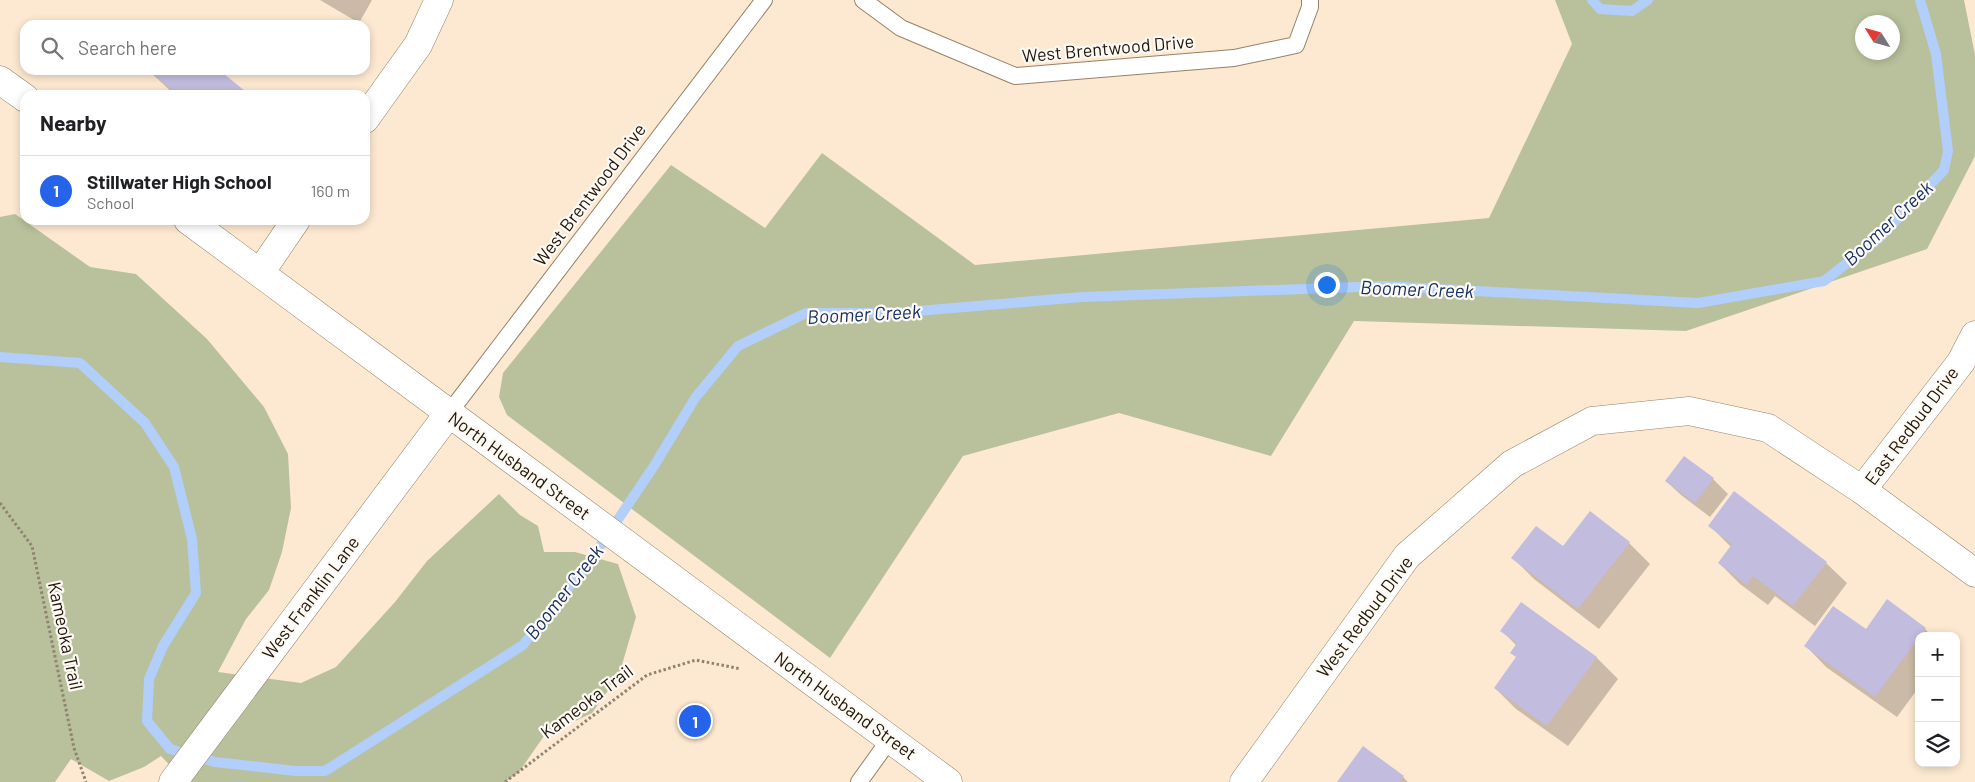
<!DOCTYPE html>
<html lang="en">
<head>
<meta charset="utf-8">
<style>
  :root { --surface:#fff; --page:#f6f6f6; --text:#202124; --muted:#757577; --line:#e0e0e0; --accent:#2563eb }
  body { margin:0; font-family:Barlow,sans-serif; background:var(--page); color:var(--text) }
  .controls { position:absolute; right:15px; bottom:15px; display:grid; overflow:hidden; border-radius:10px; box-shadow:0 2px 8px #0003 }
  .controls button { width:45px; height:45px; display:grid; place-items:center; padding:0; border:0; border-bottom:1px solid var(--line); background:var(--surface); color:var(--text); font:25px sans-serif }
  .compass { position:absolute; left:1855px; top:15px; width:45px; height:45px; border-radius:50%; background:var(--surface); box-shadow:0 2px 8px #0003; rotate:307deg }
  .you { position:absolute; left:1326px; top:284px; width:18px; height:18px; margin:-12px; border:4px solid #fff; border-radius:50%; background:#1a73e8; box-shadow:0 0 0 8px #1a73e833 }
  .badge { display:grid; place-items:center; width:32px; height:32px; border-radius:50%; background:var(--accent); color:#fff; font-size:16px; font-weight:700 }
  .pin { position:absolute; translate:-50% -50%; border:2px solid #fff; box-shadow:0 1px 5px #0006 }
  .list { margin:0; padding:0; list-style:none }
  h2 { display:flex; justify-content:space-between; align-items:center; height:65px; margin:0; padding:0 20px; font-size:21px }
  h2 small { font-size:16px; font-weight:400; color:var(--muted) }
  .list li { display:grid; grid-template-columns:32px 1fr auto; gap:15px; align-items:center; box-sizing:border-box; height:70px; padding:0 20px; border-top:1px solid var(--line) }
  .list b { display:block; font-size:19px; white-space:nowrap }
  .list p { margin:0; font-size:16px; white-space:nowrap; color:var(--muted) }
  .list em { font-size:16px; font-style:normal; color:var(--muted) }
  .icon { flex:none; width:28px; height:28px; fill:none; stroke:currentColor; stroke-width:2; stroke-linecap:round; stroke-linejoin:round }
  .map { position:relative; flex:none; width:1975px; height:782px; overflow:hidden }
  .search { position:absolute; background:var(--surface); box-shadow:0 2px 8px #0003; left:20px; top:20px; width:350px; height:55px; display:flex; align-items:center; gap:12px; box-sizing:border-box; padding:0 18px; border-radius:15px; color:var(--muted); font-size:19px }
  .panel { position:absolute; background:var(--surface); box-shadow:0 2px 8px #0003; left:20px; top:90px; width:350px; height:135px; border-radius:15px }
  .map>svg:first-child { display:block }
</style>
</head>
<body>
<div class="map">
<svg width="1975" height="782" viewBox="0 0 1975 782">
  <rect width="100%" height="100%" fill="#fde9d1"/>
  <!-- green -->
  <g fill="#b8c19c" fill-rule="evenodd">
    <path d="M1555 0H1964L1975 55V156L1927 249 1686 331 1354 321 1271 456 1119 413 963 456 830 658 507 415 499 397 503 373 671 165 765 228 822 153 975 265 1489 218 1572 44ZM1862 22H1892V52H1862Z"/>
    <polygon points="15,214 90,267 136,274 207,339 264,407 288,454 291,508 282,552 269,590 246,619 218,672 301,683 336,667 395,602 427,561 499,494 520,515 538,526 544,552 575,552 618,564 636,617 619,675 592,713 544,736 519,772 505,782 186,782 161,756 144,767 109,781 71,759 55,782 0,782 0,217"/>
  </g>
  <!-- shadow -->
  <g fill="#0003">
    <polygon points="320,0 372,0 359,23"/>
    <polygon points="148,70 217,70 248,95 175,95"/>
    <polygon points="1684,457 1713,479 1728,494 1710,517 1681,495 1666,481"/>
    <polygon points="1709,525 1826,563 1847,583 1815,626 1775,596 1768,605 1740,584 1719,563 1731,547"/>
    <polygon points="1629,543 1650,564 1599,629 1534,579 1513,558 1563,548"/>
    <polygon points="1522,603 1597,658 1618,679 1568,746 1516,709 1495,688 1517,658 1517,646 1502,631"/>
    <polygon points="1925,629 1932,636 1919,636 1919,687 1897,717 1826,667 1806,646 1866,631"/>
    <polygon points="1403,777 1408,782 1338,782"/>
  </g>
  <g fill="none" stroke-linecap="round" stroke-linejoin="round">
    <!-- stream -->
    <g stroke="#b2cefb" stroke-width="10">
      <polyline points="1592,0 1600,9 1632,11 1648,0"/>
      <polyline points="0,357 80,363 145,423 174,467 192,539 196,593 163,646 149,679 147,721 170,749 215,762 296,771 325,771 523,645 592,558 654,466 695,398 738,346 806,313 894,313 1082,297 1384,286 1698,303 1824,281 1879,238 1944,170 1948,151 1936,54 1920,0"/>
    </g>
  </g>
  <!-- building -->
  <g fill="#c2bcdf">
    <polygon points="147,70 219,70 250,95 179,95"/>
    <polygon points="1684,456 1714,478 1695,503 1665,481"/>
    <polygon points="1734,491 1827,562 1793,606 1753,576 1747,585 1718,563 1732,544 1708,526"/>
    <polygon points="1590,511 1630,542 1578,609 1511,558 1536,526 1563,546"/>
    <polygon points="1887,599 1926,628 1875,697 1804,646 1833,606 1866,629"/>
    <polygon points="1521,602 1597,657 1547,726 1494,688 1516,657 1510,653 1517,643 1500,631"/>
    <polygon points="1363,746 1404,776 1399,782 1337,782"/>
  </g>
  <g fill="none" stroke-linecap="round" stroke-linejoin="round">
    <defs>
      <g id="service">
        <polyline points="863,0 901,28 1015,76 1234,58 1296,45 1310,7 1310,0"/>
        <polyline points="449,413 764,0"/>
        <polyline points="859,782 890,739"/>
      </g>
      <g id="minor">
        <polyline points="365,119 418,45 439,0"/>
        <polyline points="260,273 296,220"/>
        <polyline points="1862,490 1961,362 1975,335"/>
        <polyline points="173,782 449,413"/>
        <polyline points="1244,782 1407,556 1512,464 1592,421 1689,411 1768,428 1862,490 1975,573"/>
      </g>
      <g id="tertiary">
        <polyline points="0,80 25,98"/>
        <polyline points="188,220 948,782"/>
      </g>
    </defs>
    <!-- service casing -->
    <use href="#service" stroke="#988166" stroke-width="18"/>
    <!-- minor casing -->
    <use href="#minor" stroke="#988166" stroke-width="29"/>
    <!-- tertiary casing -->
    <use href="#tertiary" stroke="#988166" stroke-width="29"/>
    <!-- path -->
    <g stroke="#908270" stroke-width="3" stroke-dasharray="2.5 2.5" stroke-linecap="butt">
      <polyline points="0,503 32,546 74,748 86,782"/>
      <polyline points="505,782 647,675 696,660 741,669"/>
    </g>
    <!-- service -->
    <use href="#service" stroke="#fff" stroke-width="16"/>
    <!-- minor -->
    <use href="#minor" stroke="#fff" stroke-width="28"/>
    <!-- tertiary -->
    <use href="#tertiary" stroke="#fff" stroke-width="28"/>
  </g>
  <g text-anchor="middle" stroke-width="4.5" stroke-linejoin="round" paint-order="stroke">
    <!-- street labels -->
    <g font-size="18" fill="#1d150a" stroke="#fef9f3">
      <text transform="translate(1108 49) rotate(-5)" y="6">West Brentwood Drive</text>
      <text transform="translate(590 195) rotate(-53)" y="6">West Brentwood Drive</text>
      <text transform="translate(1912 426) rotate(-53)" y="6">East Redbud Drive</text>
      <text transform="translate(519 466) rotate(36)" y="6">North Husband Street</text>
      <text transform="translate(311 598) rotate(-53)" y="6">West Franklin Lane</text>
      <text transform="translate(1365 617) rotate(-53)" y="6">West Redbud Drive</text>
      <text transform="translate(65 636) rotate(78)" y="6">Kameoka Trail</text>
      <text transform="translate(587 702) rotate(-37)" y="6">Kameoka Trail</text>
      <text transform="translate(845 706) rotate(36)" y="6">North Husband Street</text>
    </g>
    <!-- water labels -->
    <g font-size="19" font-style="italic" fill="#102f64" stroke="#fef9f3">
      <text transform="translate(1888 223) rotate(-43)" y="7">Boomer Creek</text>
      <text transform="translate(1417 289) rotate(2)" y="7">Boomer Creek</text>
      <text transform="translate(864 314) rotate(-3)" y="7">Boomer Creek</text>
      <text transform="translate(564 592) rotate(-52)" y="7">Boomer Creek</text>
    </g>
  </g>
</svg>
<div class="controls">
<button>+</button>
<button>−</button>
<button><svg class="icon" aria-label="layers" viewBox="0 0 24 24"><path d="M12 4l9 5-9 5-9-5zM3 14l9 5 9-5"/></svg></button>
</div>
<svg class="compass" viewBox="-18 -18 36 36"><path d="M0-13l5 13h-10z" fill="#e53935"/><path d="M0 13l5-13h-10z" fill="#757577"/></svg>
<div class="you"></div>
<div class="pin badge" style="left:695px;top:721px">1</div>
<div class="search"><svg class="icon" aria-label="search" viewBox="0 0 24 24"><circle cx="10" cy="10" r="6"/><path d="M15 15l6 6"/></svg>Search here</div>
<section class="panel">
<h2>Nearby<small></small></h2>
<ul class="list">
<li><span class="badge">1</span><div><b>Stillwater High School</b><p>School</p></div><em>160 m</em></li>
</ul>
</section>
</div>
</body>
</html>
